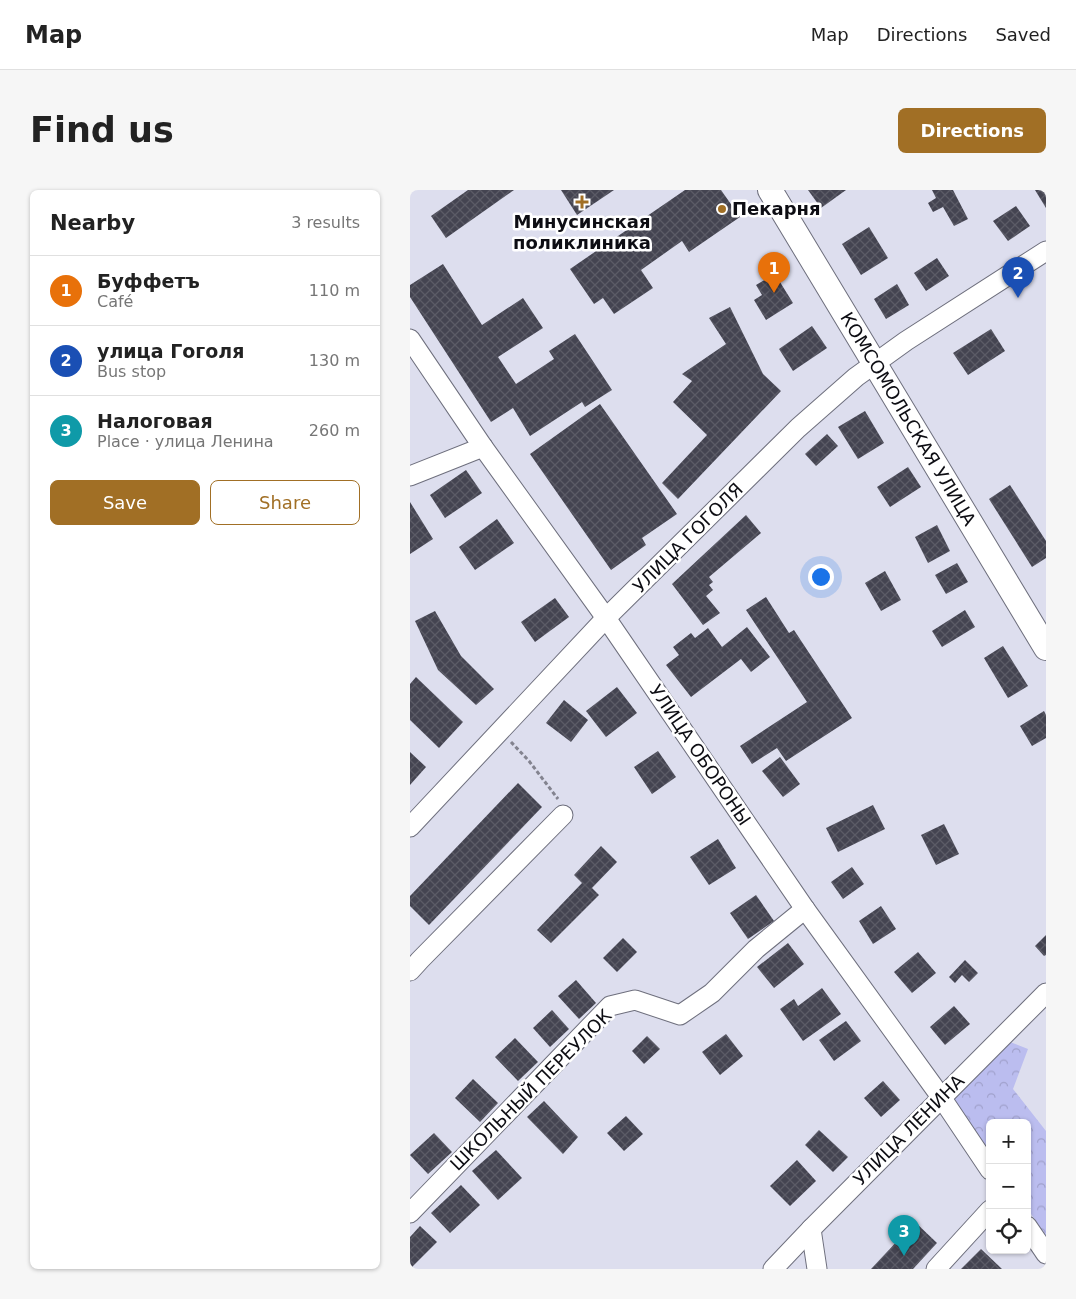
<!DOCTYPE html>
<html lang="en">
<head>
<meta charset="utf-8">
<style>
  :root { --surface:#fff; --page:#f6f6f6; --text:#222; --muted:#767676; --line:#e0e0e0; --accent:#a16f25 }
  body { margin:0; font-family:"DejaVu Sans",sans-serif; background:var(--page); color:var(--text) }
  .controls { position:absolute; right:15px; bottom:15px; display:grid; overflow:hidden; border-radius:8px; box-shadow:0 1px 4px #0004 }
  .controls button { width:45px; height:45px; display:grid; place-items:center; padding:0; border:0; border-bottom:1px solid var(--line); background:var(--surface); color:var(--text); font:25px sans-serif }
  .you { position:absolute; left:410px; top:386px; width:18px; height:18px; margin:-12px; border:4px solid #fff; border-radius:50%; background:#1a73e8; box-shadow:0 0 0 8px #1a73e833 }
  .badge { display:grid; place-items:center; width:32px; height:32px; border-radius:50%; background:var(--accent); color:#fff; font-size:16px; font-weight:700 }
  .pin { position:absolute; translate:-50% -41px; filter:drop-shadow(0 1px 2px #0008) }
  .pin::after { content:''; position:absolute; top:26px; width:18px; height:15px; background:inherit; clip-path:polygon(0 0,100% 0,50% 100%) }
  .list { margin:0; padding:0; list-style:none }
  h2 { display:flex; justify-content:space-between; align-items:center; height:65px; margin:0; padding:0 20px; font-size:21px }
  h2 small { font-size:16px; font-weight:400; color:var(--muted) }
  .list li { display:grid; grid-template-columns:32px 1fr auto; gap:15px; align-items:center; box-sizing:border-box; height:70px; padding:0 20px; border-top:1px solid var(--line) }
  .list b { display:block; font-size:19px; white-space:nowrap }
  .list p { margin:0; font-size:16px; white-space:nowrap; color:var(--muted) }
  .list em { font-size:16px; font-style:normal; color:var(--muted) }
  .actions { display:flex; gap:10px; padding:15px 20px }
  .actions a { flex:1; padding:11px 0; border:1px solid var(--accent); border-radius:8px; text-align:center; font-size:18px; color:var(--accent) }
  .actions .main { background:var(--accent); color:#fff }
  .icon { flex:none; width:28px; height:28px; fill:none; stroke:currentColor; stroke-width:2; stroke-linecap:round; stroke-linejoin:round }
  .map { position:relative; flex:none; width:636px; height:1079px; overflow:hidden; border-radius:8px }
  header { display:flex; align-items:center; gap:30px; box-sizing:border-box; height:70px; padding:0 25px; background:var(--surface); border-bottom:1px solid var(--line) }
  header strong { font-size:24px }
  nav { display:flex; gap:28px; margin-inline-start:auto; font-size:18px }
  .intro { display:flex; align-items:center; justify-content:space-between; box-sizing:border-box; height:120px; padding:0 30px }
  h1 { margin:0; font-size:35px }
  .button { padding:12px 22px; border-radius:8px; background:var(--accent); color:#fff; font-size:18px; font-weight:700 }
  main { display:flex; gap:30px; padding:0 30px }
  aside { flex:1; background:var(--surface); border-radius:8px; box-shadow:0 1px 4px #0004 }
  .map>svg:first-child { display:block }
</style>
</head>
<body>
<header>
<strong>Map</strong>
<nav><a>Map</a><a>Directions</a><a>Saved</a></nav>
</header>
<div class="intro"><h1>Find us</h1><a class="button">Directions</a></div>
<main>
<aside>
<h2>Nearby<small>3 results</small></h2>
<ul class="list">
<li><span class="badge" style="background:#e8710a">1</span><div><b>Буффетъ</b><p>Café</p></div><em>110 m</em></li>
<li><span class="badge" style="background:#1a4fb4">2</span><div><b>улица Гоголя</b><p>Bus stop</p></div><em>130 m</em></li>
<li><span class="badge" style="background:#0f9aa8">3</span><div><b>Налоговая</b><p>Place · улица Ленина</p></div><em>260 m</em></li>
</ul>
<div class="actions"><a class="main">Save</a><a>Share</a></div>
</aside>
<div class="map">
<svg width="636" height="1079" viewBox="0 0 636 1079">
  <defs>
    <pattern id="park-crowns" width="20" height="18" patternUnits="userSpaceOnUse" patternTransform="scale(1.25)"><rect width="20" height="18" fill="#bbbdef"/><path d="M2 6a3 3 0 1 1 6 0M12 15a3 3 0 1 1 6 0" fill="none" stroke="#a0a1cc"/></pattern>
    <pattern id="building-cross-hatch" width="8" height="8" patternUnits="userSpaceOnUse" patternTransform="scale(1.25)"><rect width="8" height="8" fill="#444451"/><path d="M0 0l8 8M0 8l8-8" fill="none" stroke="#5b5b66"/></pattern>
  </defs>
  <rect width="100%" height="100%" fill="#dddeee"/>
  <!-- park -->
  <polygon fill="url(#park-crowns)" points="600,852 618,859 603,899 636,941 636,1046 617,1018 617,933 580,933 580,962 542,906"/>
  <!-- building -->
  <g fill="url(#building-cross-hatch)">
    <polygon points="58,0 104,0 36,48 21,26"/>
    <polygon points="151,0 204,0 167,25"/>
    <polygon points="275,0 311,0 330,27 279,62 272,51 231,80 243,98 204,124 193,108 184,114 160,79"/>
    <polygon points="398,0 436,0 411,18"/>
    <polygon points="522,0 543,0 558,29 544,36 533,17 523,22 518,13 526,8"/>
    <polygon points="625,0 636,0 636,18"/>
    <polygon points="606,16 620,36 598,51 583,31"/>
    <polygon points="459,37 478,68 451,85 432,54"/>
    <polygon points="527,68 539,86 516,101 504,83"/>
    <polygon points="33,74 72,135 113,108 133,138 88,167 106,194 144,169 139,161 165,144 202,200 175,217 172,212 120,246 103,218 81,232 0,107 0,95"/>
    <polygon points="365,84 383,113 356,130 344,110 352,105 346,95"/>
    <polygon points="487,94 499,115 476,129 464,109"/>
    <polygon points="320,117 353,184 371,201 268,309 252,293 297,245 263,212 282,191 272,184 316,154 299,128"/>
    <polygon points="402,136 417,158 383,181 369,159"/>
    <polygon points="581,139 595,161 558,185 543,163"/>
    <polygon points="190,214 267,324 232,348 236,355 201,380 120,264"/>
    <polygon points="455,221 474,253 448,269 428,237"/>
    <polygon points="417,244 428,256 406,276 395,264"/>
    <polygon points="498,277 511,297 480,317 467,297"/>
    <polygon points="56,280 72,303 35,328 20,305"/>
    <polygon points="600,295 636,351 636,368 622,377 579,309"/>
    <polygon points="0,312 23,349 0,364"/>
    <polygon points="336,325 351,343 299,387 303,392 299,395 303,400 296,406 310,423 293,435 262,394"/>
    <polygon points="87,329 104,353 65,380 49,357"/>
    <polygon points="527,335 540,361 518,373 505,347"/>
    <polygon points="547,373 558,392 536,404 525,385"/>
    <polygon points="475,381 491,410 471,421 455,393"/>
    <polygon points="356,407 379,443 384,440 442,528 376,571 367,558 342,574 330,556 397,512 336,420"/>
    <polygon points="145,408 159,427 125,452 111,432"/>
    <polygon points="555,420 565,437 532,457 522,441"/>
    <polygon points="25,421 51,466 84,499 66,515 28,480 5,431"/>
    <polygon points="337,437 360,467 341,482 331,469 281,507 256,475 269,465 263,457 281,443 285,448 298,438 312,457"/>
    <polygon points="593,456 618,496 598,508 574,468"/>
    <polygon points="6,487 53,532 29,558 0,530 0,494"/>
    <polygon points="207,497 227,523 196,547 176,521"/>
    <polygon points="154,510 178,530 161,552 136,533"/>
    <polygon points="634,521 636,525 636,548 622,556 610,536"/>
    <polygon points="248,561 266,587 242,604 224,577"/>
    <polygon points="0,562 16,577 0,595"/>
    <polygon points="370,567 390,594 373,607 352,581"/>
    <polygon points="108,593 132,617 19,735 0,716 0,706"/>
    <polygon points="463,615 475,639 428,662 416,638"/>
    <polygon points="534,634 549,664 526,675 511,645"/>
    <polygon points="308,649 326,678 299,695 280,667"/>
    <polygon points="191,656 207,672 182,698 189,705 141,753 127,740 172,693 164,685"/>
    <polygon points="442,677 454,694 433,709 421,692"/>
    <polygon points="346,705 364,731 338,749 320,723"/>
    <polygon points="471,716 486,739 463,754 449,731"/>
    <polygon points="636,745 636,765 634,766 625,756"/>
    <polygon points="213,748 227,762 207,782 193,768"/>
    <polygon points="378,753 394,774 364,798 347,777"/>
    <polygon points="508,762 526,783 502,803 484,782"/>
    <polygon points="555,770 568,783 559,792 552,785 545,793 539,787"/>
    <polygon points="166,790 186,813 169,829 148,806"/>
    <polygon points="412,798 431,824 393,851 370,819 384,809 388,816"/>
    <polygon points="544,816 560,834 535,855 520,837"/>
    <polygon points="142,820 159,839 140,857 123,838"/>
    <polygon points="436,831 451,851 424,871 409,850"/>
    <polygon points="316,844 333,866 310,885 292,862"/>
    <polygon points="237,846 250,859 234,874 222,861"/>
    <polygon points="105,848 128,872 108,891 85,867"/>
    <polygon points="63,889 88,913 70,932 45,908"/>
    <polygon points="473,891 490,910 471,927 454,908"/>
    <polygon points="134,911 168,947 153,964 117,927"/>
    <polygon points="216,926 233,944 214,961 197,943"/>
    <polygon points="409,940 438,967 423,982 395,955"/>
    <polygon points="24,943 42,962 18,984 0,965"/>
    <polygon points="86,960 112,988 88,1010 62,981"/>
    <polygon points="387,970 406,991 380,1016 360,996"/>
    <polygon points="51,995 70,1015 40,1043 21,1023"/>
    <polygon points="505,1032 527,1053 503,1079 461,1079"/>
    <polygon points="10,1036 27,1052 0,1079 0,1047"/>
    <polygon points="571,1059 592,1079 551,1079"/>
  </g>
  <g fill="none" stroke-linecap="round" stroke-linejoin="round">
    <defs>
      <g id="minor">
        <polyline points="0,149 73,257 196,428 395,719 531,907 580,980"/>
        <polyline points="0,286 73,257"/>
        <polyline points="0,637 196,428 388,238 446,187 496,151 636,61"/>
        <polyline points="0,781 10,770 153,625"/>
        <polyline points="0,1023 200,816 225,810 270,825 302,803 346,759 395,719"/>
        <polyline points="617,1036 636,1064"/>
        <polyline points="401,1039 407,1079"/>
        <polyline points="363,1079 401,1039 636,803"/>
        <polyline points="526,1079 580,1020"/>
      </g>
      <polyline id="major" points="360,0 636,458"/>
    </defs>
    <!-- minor casing -->
    <use href="#minor" stroke="#6e6f7d" stroke-width="21"/>
    <!-- major casing -->
    <use href="#major" stroke="#6e6f7d" stroke-width="26"/>
    <!-- path -->
    <polyline stroke="#83838f" stroke-width="3" stroke-dasharray="4 2.5" stroke-linecap="butt" points="101,552 119,571 148,609"/>
    <!-- minor -->
    <use href="#minor" stroke="#fff" stroke-width="19"/>
    <!-- major -->
    <use href="#major" stroke="#fff" stroke-width="24"/>
  </g>
  <!-- markers -->
  <g fill="#a16f25" stroke="#fff" stroke-width="2">
    <path d="M169.5 4.5h5v5h5v5h-5v5h-5v-5h-5v-5h5z"/>
    <circle cx="312" cy="19" r="5"/>
  </g>
  <g text-anchor="middle" stroke-width="5" stroke-linejoin="round" paint-order="stroke">
    <!-- poi labels -->
    <g font-size="18" font-weight="bold" fill="#0d0d13" stroke="#fff" text-anchor="start">
      <text x="322" y="25">Пекарня</text>
      <text x="172" y="38" text-anchor="middle">Минусинская<tspan x="172" dy="21">поликлиника</tspan></text>
    </g>
    <!-- street labels -->
    <g font-size="18" fill="#0d0d13" stroke="#fff">
      <text transform="translate(498 229) rotate(59)" y="6">КОМСОМОЛЬСКАЯ УЛИЦА</text>
      <text transform="translate(278 348) rotate(-45)" y="6">УЛИЦА ГОГОЛЯ</text>
      <text transform="translate(290 565) rotate(56)" y="6">УЛИЦА ОБОРОНЫ</text>
      <text transform="translate(121 900) rotate(-45)" y="6">ШКОЛЬНЫЙ ПЕРЕУЛОК</text>
      <text transform="translate(499 940) rotate(-45)" y="6">УЛИЦА ЛЕНИНА</text>
    </g>
  </g>
</svg>
<div class="controls">
<button>+</button>
<button>−</button>
<button><svg class="icon" aria-label="locate" viewBox="0 0 24 24"><circle cx="12" cy="12" r="6"/><path d="M12 2v4M12 18v4M2 12h4M18 12h4"/></svg></button>
</div>
<div class="you"></div>
<div class="pin badge" style="left:364px;top:103px;background:#e8710a">1</div>
<div class="pin badge" style="left:608px;top:108px;background:#1a4fb4">2</div>
<div class="pin badge" style="left:494px;top:1066px;background:#0f9aa8">3</div>
</div>
</main>
</body>
</html>
